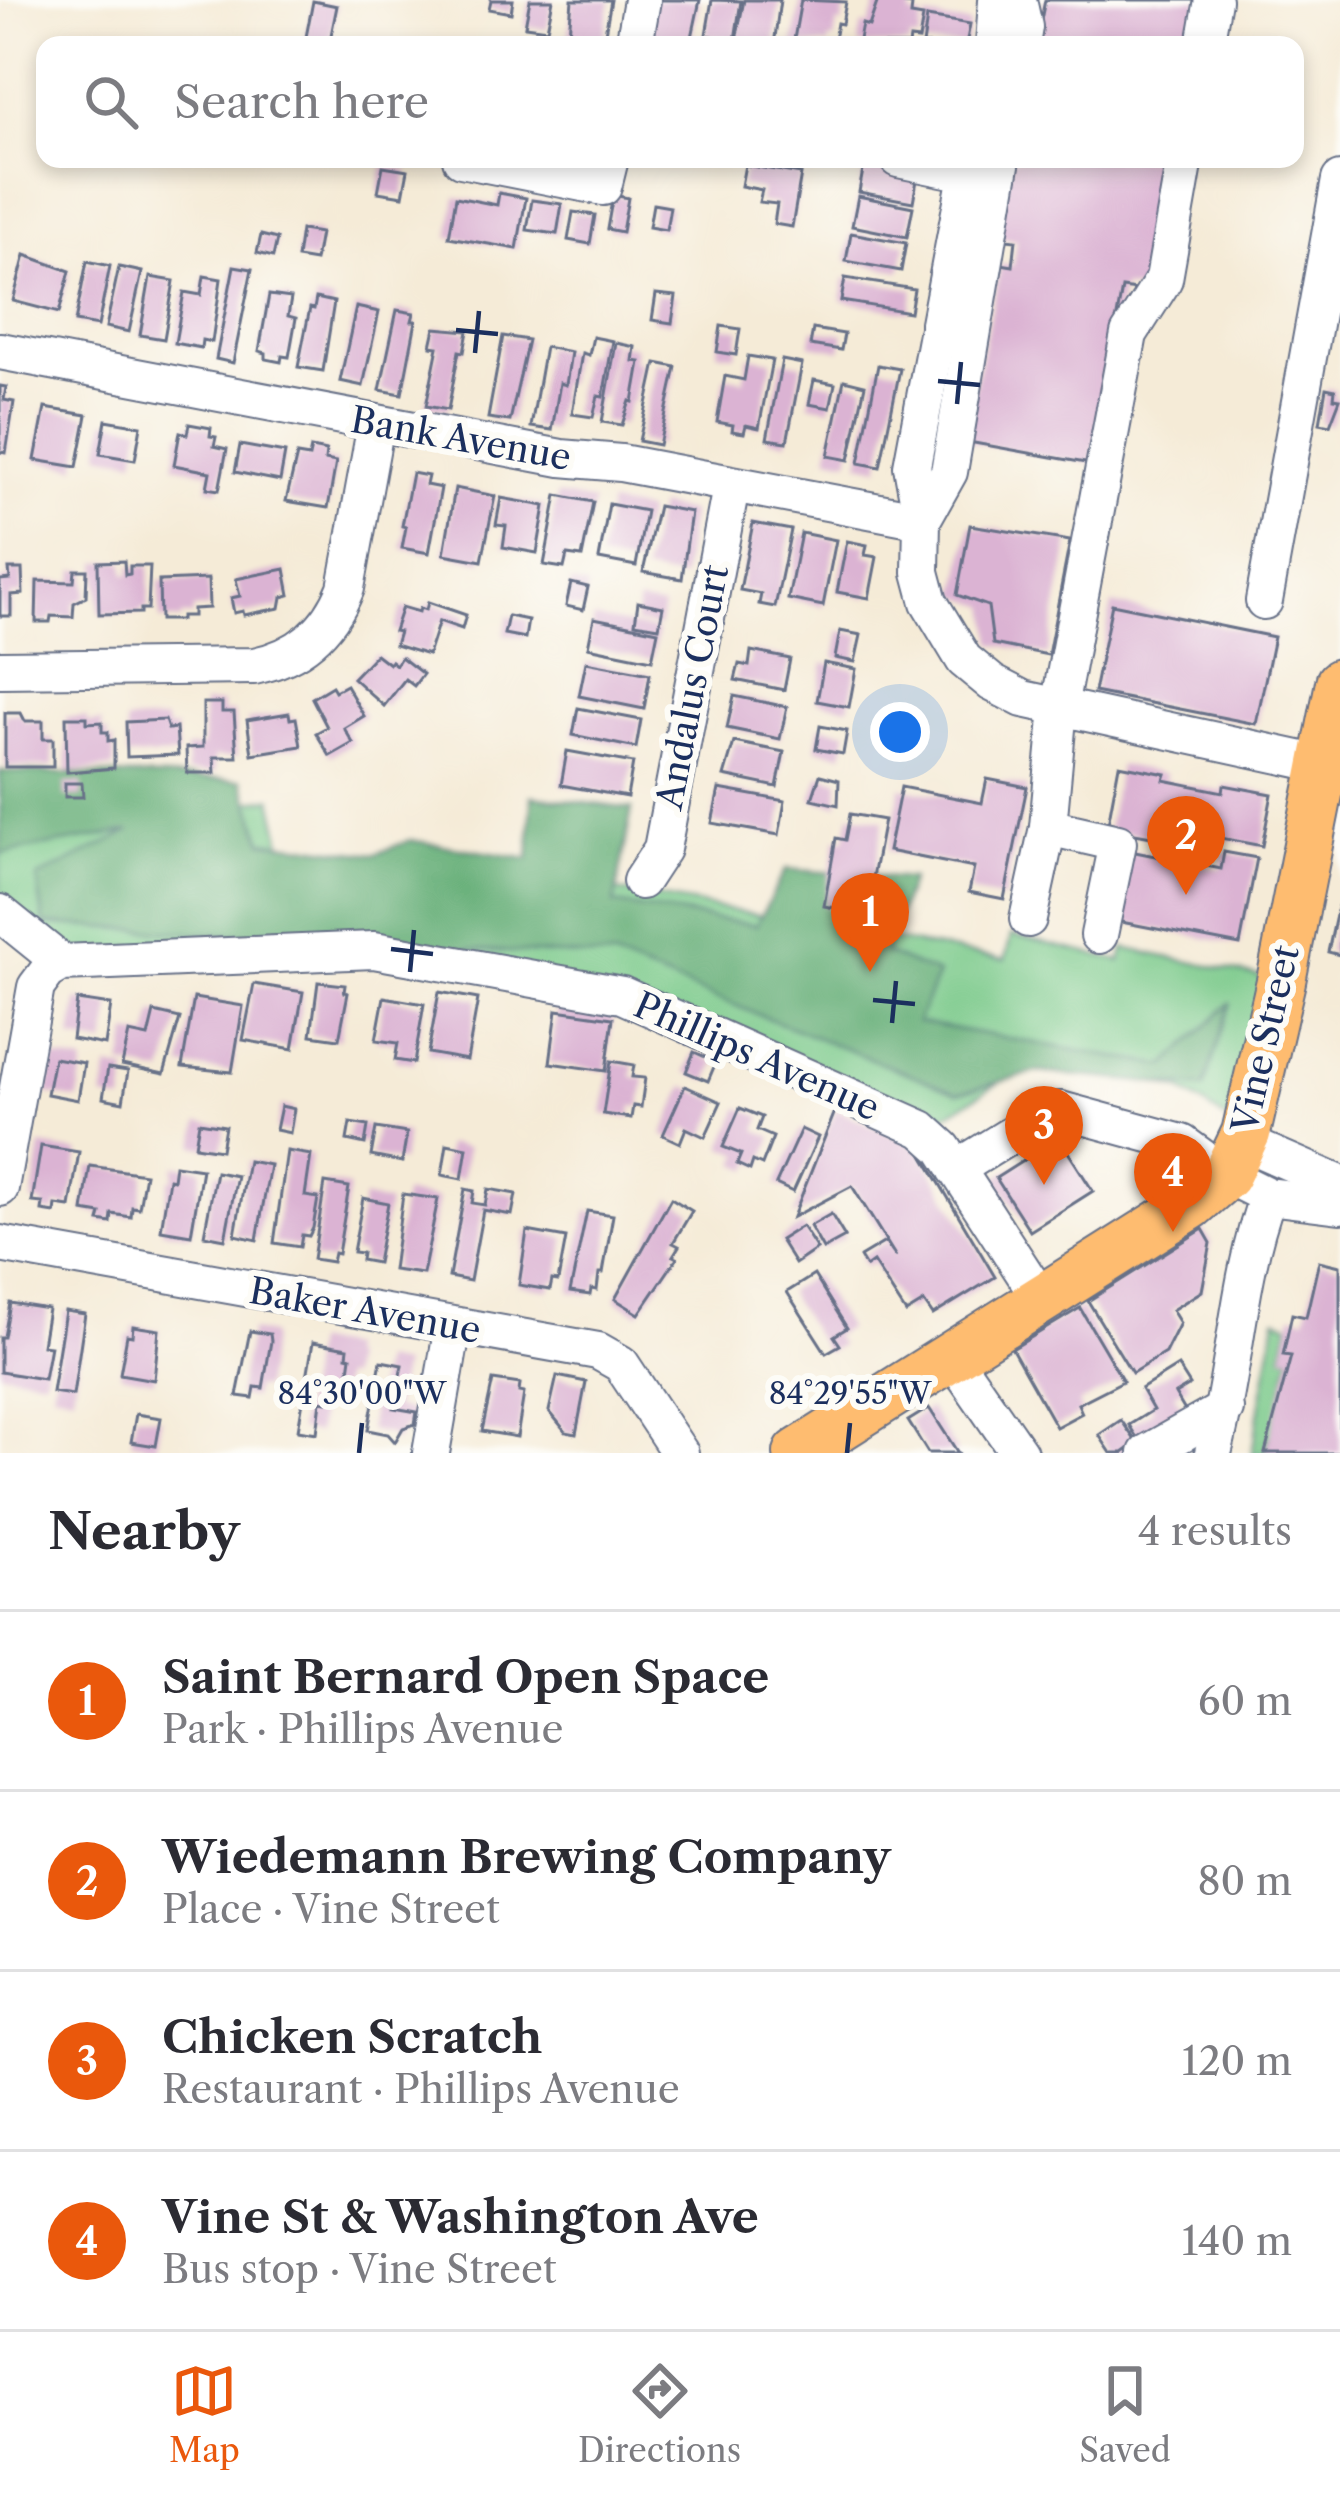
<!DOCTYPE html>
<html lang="en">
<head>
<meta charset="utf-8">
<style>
  :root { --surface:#fff; --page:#f2f2f3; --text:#2b2b33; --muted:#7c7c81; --line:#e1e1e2; --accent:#ea580c }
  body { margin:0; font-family:"Libre Caslon Text",serif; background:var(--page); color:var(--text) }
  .you { position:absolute; left:900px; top:732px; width:42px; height:42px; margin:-30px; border:9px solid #fff; border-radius:50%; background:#1a73e8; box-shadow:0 0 0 18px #1a73e833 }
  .badge { display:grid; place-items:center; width:78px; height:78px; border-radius:50%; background:var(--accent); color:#fff; font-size:39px; font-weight:700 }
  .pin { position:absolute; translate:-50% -99px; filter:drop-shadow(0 3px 6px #0008) }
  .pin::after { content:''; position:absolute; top:63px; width:42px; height:36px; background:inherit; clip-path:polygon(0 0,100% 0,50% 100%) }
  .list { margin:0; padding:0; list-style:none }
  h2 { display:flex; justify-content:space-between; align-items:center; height:156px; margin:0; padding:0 48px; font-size:51px }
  h2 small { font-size:39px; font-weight:400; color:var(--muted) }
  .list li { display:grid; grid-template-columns:78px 1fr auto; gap:36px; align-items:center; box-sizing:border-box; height:180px; padding:0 48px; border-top:3px solid var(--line) }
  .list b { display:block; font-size:45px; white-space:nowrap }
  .list p { margin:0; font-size:39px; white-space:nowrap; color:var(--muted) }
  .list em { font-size:39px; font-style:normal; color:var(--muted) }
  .icon { flex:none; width:66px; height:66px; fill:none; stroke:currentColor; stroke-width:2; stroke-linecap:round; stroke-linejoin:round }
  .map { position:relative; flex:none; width:1340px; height:1453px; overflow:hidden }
  .search { position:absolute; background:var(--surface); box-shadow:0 6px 18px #0003; left:36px; right:36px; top:36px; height:132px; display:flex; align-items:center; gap:30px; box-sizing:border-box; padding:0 42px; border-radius:24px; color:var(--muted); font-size:45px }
  .sheet { height:876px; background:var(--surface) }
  nav { display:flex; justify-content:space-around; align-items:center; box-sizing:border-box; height:168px; border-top:3px solid var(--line); background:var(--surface); font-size:33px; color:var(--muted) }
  nav a { display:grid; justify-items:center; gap:6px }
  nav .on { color:var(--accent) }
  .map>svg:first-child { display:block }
</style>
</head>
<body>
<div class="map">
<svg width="1340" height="1453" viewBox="0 0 1340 1453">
  <rect width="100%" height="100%" fill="#fdfcf7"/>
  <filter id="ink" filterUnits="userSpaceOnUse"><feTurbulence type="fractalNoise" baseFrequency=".00833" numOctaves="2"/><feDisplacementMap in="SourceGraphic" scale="24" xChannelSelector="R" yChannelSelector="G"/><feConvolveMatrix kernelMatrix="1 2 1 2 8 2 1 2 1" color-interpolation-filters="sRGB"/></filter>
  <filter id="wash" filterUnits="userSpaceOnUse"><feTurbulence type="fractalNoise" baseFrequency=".004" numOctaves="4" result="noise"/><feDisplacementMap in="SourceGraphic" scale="48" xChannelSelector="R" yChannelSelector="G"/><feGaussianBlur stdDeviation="2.7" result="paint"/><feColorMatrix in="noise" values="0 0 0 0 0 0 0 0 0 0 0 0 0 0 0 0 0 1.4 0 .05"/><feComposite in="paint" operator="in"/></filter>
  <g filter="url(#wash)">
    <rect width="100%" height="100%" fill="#f5ebd7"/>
    <!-- green -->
    <g fill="#7ac98a" stroke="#4a7c74" stroke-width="3">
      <polygon points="272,798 283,848 646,895 1005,960 1011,935 1121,961 1124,948 1281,981 1246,1133 1181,1090 1044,1056 922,1129 663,1011 412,956 62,963 0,917 0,840"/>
      <polygon points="1276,1318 1290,1324 1283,1354 1291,1356 1271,1438 1268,1438 1265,1453 1252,1453"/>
    </g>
    <!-- forest -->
    <polygon fill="#63ad76" stroke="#3f6e6a" stroke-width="3" points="0,771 242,780 263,841 376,854 410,840 529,859 532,796 632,809 614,904 756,925 786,869 911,879 885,953 938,974 917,1022 1165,1066 1231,1002 1204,1088 1037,1072 958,1093 614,958 44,924 37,878 130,831 0,854"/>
    <g id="blocks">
      <!-- building -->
      <g fill="#dbb3d3">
        <polygon points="491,0 513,0 511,13 489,9"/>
        <polygon points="530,0 553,0 547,29 525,26"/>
        <polygon points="572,0 611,0 603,44 568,45"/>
        <polygon points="653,0 700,0 691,42 646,33"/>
        <polygon points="712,0 741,1 735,40 706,35"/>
        <polygon points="744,0 780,0 774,45 735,45"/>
        <polygon points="801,0 846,2 842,24 837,23 834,40 829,39 828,45 793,45"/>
        <polygon points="878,0 912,5 911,15 923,17 919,40 910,39 909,45 858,45 862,24 869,26"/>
        <polygon points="1045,0 1199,0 1190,45 1036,45"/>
        <polygon points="313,1 337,6 329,45 319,45 320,40 306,37"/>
        <polygon points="927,17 970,24 966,45 923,45"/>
        <polygon points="865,159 919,169 913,202 859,192"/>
        <polygon points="1012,159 1169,159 1144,291 1122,288 1091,464 963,441 1001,264 1013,266 1016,240 996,238"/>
        <polygon points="745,165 801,174 792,227 774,224 777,204 759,202 762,190 741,186"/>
        <polygon points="383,166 408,170 403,196 378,192"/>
        <polygon points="499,193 526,198 517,249 449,237 456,197 497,205"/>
        <polygon points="613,195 628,198 622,232 607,229"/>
        <polygon points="858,196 913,207 907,237 852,226"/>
        <polygon points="532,200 562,204 557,234 527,230"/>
        <polygon points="653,204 670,207 666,230 649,227"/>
        <polygon points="573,212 595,215 590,244 568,240"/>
        <polygon points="301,230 320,233 315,261 297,258"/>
        <polygon points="851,233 906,243 901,271 846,261"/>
        <polygon points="261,235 277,239 273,257 257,253"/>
        <polygon points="25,255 70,271 59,313 13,301"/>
        <polygon points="87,261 110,266 98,326 75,322"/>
        <polygon points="234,266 252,269 233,363 216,359"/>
        <polygon points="119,267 142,272 129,332 106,327"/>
        <polygon points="204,276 221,279 212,342 202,340 201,348 175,343 184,292 201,295"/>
        <polygon points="150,277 174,281 164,339 140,335"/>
        <polygon points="845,278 914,289 910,312 841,301"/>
        <polygon points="656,294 676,296 672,323 652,320"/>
        <polygon points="269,295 291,298 288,316 296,318 289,357 282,356 281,362 266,359 266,353 259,351"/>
        <polygon points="316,298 334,302 323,371 298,367 310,308 314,309"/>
        <polygon points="356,307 379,312 363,386 340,381"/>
        <polygon points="397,310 414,313 412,321 416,321 402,394 380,390"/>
        <polygon points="721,326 740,329 736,355 717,352"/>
        <polygon points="435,328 468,331 464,352 459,351 448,410 426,406 438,347 431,346"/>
        <polygon points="813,329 844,334 841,350 810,345"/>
        <polygon points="503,336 528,340 510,421 488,418"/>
        <polygon points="593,337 613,341 603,397 598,396 593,417 572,414 582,353 589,355"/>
        <polygon points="616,343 635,347 633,361 640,362 633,402 630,401 622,425 602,422"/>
        <polygon points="545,347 571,352 566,385 560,383 552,430 531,427"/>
        <polygon points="748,356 772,360 759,428 746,425 744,433 732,431 733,425 717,422 725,376 744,380"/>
        <polygon points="782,360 802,364 787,442 767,439"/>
        <polygon points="656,363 676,367 659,445 639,441"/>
        <polygon points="878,365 900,369 880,467 859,463"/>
        <polygon points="814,380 835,384 830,408 809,404"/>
        <polygon points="844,380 865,385 849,460 828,456"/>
        <polygon points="0,386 6,387 4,400 14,402 6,453 0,452"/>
        <polygon points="1326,388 1335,390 1334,398 1340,399 1330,425 1320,423"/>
        <polygon points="45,408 87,415 77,467 35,460"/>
        <polygon points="106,420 141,426 135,460 100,454"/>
        <polygon points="189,424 211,428 210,436 216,437 214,446 227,449 219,490 207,488 210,472 174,465 180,432 187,434"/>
        <polygon points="240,445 285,453 280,481 235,472"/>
        <polygon points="311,448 326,451 325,460 336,462 328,508 286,501 297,455 309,457"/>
        <polygon points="412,473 428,476 426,485 441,488 429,553 402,548 406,527 402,526"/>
        <polygon points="455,488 495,496 482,561 444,554"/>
        <polygon points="557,495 593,502 582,557 567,555 564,568 544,565"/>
        <polygon points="501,498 545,506 537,553 503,547 506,526 496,525"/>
        <polygon points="609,504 646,511 636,566 599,559"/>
        <polygon points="658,506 691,512 682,579 643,572"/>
        <polygon points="753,523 791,530 775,607 759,604 761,594 740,590"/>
        <polygon points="970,525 1070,541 1048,655 993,644 988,606 957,595"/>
        <polygon points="801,533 836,540 823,606 788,599"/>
        <polygon points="847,541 867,545 865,555 877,557 869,598 837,592"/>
        <polygon points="124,561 125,575 130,574 130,566 150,566 148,609 141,609 141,613 99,614 98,562"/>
        <polygon points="9,569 22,569 23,594 11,595 11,616 0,616 0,580 10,579"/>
        <polygon points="285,569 290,595 282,597 280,608 244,615 243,611 234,613 231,598 240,596 236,579"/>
        <polygon points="75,570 87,570 86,597 74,603 73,617 51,616 50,622 36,622 37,581 74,582"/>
        <polygon points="208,579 209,608 193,609 193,616 181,616 181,620 160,620 159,581"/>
        <polygon points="571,583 588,587 583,610 566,606"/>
        <polygon points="428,602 466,615 462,629 439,621 428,655 395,645 399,632 394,631 402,607 419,612 420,608 426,610"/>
        <polygon points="638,602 663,607 659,627 635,623"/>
        <polygon points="1112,604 1274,637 1256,724 1094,692"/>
        <polygon points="508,616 528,620 525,638 504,634"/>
        <polygon points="594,618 658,631 652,660 588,647"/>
        <polygon points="840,631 861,635 855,662 835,658"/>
        <polygon points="751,651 790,659 784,690 735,680 739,664 749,666"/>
        <polygon points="376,654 389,664 391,661 396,665 401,657 423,674 414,686 405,679 384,706 353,678"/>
        <polygon points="586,662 650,674 644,709 579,696"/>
        <polygon points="824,663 856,669 849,707 817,701"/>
        <polygon points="346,685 364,716 344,728 353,743 330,756 316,733 327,727 312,698 332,686 335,691"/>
        <polygon points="734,696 787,707 780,739 727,728"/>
        <polygon points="203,703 222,703 222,712 234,712 237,757 214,757 215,773 187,773 186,748 203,747"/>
        <polygon points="578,708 641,720 636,748 573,735"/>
        <polygon points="5,713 21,713 25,721 43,721 43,739 53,739 53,767 5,767"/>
        <polygon points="289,713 290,719 296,718 301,746 252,754 247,720"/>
        <polygon points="66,717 87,717 87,723 102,722 102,732 108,732 108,741 114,740 114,768 67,772"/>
        <polygon points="165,720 168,729 176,728 178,755 127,757 126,722"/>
        <polygon points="820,726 847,731 843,754 816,749"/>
        <polygon points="734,742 784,752 777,787 724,776"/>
        <polygon points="567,751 633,763 627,797 561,785"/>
        <polygon points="1119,765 1166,774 1164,780 1223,792 1224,785 1272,794 1262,846 1159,826 1157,838 1107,829"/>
        <polygon points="820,775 839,780 838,805 812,799"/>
        <polygon points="987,779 1027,787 1004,899 969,892 974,868 888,851 901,787 982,803"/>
        <polygon points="65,783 82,783 83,797 65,797"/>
        <polygon points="719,789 785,801 779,835 712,823"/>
        <polygon points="850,814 884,820 866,914 824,906 836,838 845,840"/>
        <polygon points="1130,851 1221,869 1224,852 1257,858 1240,945 1116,921"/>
        <polygon points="1338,906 1340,906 1340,955 1328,952"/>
        <polygon points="318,982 345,985 344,992 348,993 339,1039 311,1035"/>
        <polygon points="254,984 303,992 293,1049 243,1040"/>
        <polygon points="439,992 478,999 467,1060 428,1053"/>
        <polygon points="384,997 424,1004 414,1063 395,1060 398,1043 376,1040"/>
        <polygon points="194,998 243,1006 232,1072 182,1067"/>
        <polygon points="77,1000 111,1005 105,1045 72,1039"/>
        <polygon points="557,1010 613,1018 606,1071 550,1063"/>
        <polygon points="154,1012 180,1018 164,1074 122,1065 129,1033 148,1037"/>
        <polygon points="694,1052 716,1062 708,1081 686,1072"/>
        <polygon points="54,1058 84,1063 78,1100 47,1094"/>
        <polygon points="611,1061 634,1065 632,1077 645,1078 641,1107 633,1106 631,1118 603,1114"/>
        <polygon points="108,1068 128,1071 123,1102 103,1098"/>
        <polygon points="685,1086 721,1102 705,1137 686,1128 680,1143 663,1135"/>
        <polygon points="281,1106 294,1109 290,1133 276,1130"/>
        <polygon points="740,1108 762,1117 757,1130 773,1137 762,1165 753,1161 750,1170 737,1164 741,1154 723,1147"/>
        <polygon points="836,1109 918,1147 995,1277 933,1315 924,1302 906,1313 873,1262 866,1267 860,1257 885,1242 896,1257 852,1186 793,1217"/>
        <polygon points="199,1122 225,1126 221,1150 195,1146"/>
        <polygon points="350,1123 368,1126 365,1144 347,1140"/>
        <polygon points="376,1128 407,1133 402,1162 371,1156"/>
        <polygon points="801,1129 818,1137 793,1192 776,1184"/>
        <polygon points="1059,1138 1093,1191 1030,1231 996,1178"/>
        <polygon points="447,1144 467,1148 462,1179 442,1175"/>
        <polygon points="41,1146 79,1152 70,1207 56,1205 55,1213 42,1211 43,1203 32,1202"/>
        <polygon points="287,1151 311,1155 305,1196 318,1198 313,1228 309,1236 302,1235 300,1247 274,1243"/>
        <polygon points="248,1161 270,1165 257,1240 235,1235"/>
        <polygon points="175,1165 202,1169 191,1235 161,1230 169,1179 173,1180"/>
        <polygon points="90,1166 145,1174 139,1208 132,1207 131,1217 112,1214 111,1223 99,1221 101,1214 83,1211"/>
        <polygon points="216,1172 237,1176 225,1239 204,1235"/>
        <polygon points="325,1183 349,1187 338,1254 334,1253 332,1262 313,1259"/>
        <polygon points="465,1189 474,1191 472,1203 485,1205 488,1189 516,1194 512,1215 483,1210 470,1281 449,1277"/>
        <polygon points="403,1194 438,1199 423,1274 393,1270"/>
        <polygon points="363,1198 388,1203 377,1263 361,1260 362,1253 353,1252"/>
        <polygon points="671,1198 692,1211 673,1243 679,1246 673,1256 677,1258 639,1314 615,1299"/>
        <polygon points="587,1211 613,1215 603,1273 599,1273 597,1290 591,1289 590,1295 570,1292"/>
        <polygon points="831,1214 845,1237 823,1249 810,1226"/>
        <polygon points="802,1226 817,1249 795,1264 780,1240"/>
        <polygon points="1203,1229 1211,1243 1202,1291 1172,1310 1180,1323 1165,1353 1132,1373 1088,1301"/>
        <polygon points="527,1231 566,1238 558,1281 552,1280 550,1290 519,1285"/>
        <polygon points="1319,1261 1340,1266 1340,1453 1265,1453 1291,1356 1283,1355 1292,1314 1306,1317"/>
        <polygon points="814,1275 847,1328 834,1336 840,1345 826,1353 787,1292"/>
        <polygon points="10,1303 48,1309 42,1345 50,1346 44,1379 0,1372 0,1337 4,1337"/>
        <polygon points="1080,1308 1123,1381 1078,1404 1082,1413 1056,1427 1012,1349"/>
        <polygon points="65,1311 85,1314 73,1395 52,1392"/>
        <polygon points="133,1326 159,1330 154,1380 120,1374 127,1335 132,1336"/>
        <polygon points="250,1331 270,1334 271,1341 263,1388 255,1387 253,1398 237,1396"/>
        <polygon points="313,1342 348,1348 347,1356 351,1357 348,1378 342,1377 339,1398 328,1397 327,1402 321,1401 317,1433 298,1430"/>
        <polygon points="381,1361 402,1365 394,1408 417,1412 415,1424 403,1428 395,1442 388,1434 368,1430"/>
        <polygon points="1178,1366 1190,1385 1175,1394 1188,1416 1141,1444 1129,1425 1153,1410 1141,1389"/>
        <polygon points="557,1376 586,1382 576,1434 566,1432 549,1411"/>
        <polygon points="493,1380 520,1384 519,1392 524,1393 517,1437 482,1431"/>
        <polygon points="929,1408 958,1453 928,1453 908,1421"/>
        <polygon points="136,1414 161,1418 156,1446 131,1442"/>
        <polygon points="1121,1420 1137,1443 1123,1453 1111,1453 1099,1435"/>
      </g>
    </g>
  </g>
  <g filter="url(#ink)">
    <use href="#blocks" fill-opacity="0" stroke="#677188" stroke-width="3"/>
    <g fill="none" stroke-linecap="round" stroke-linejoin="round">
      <defs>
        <g id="minor">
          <polyline points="1018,0 1024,27 1021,45"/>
          <polyline points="634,45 642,0"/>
          <polyline points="994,45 997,0"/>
          <polyline points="1205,45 1213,0"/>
          <polyline points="461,159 603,187 610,159"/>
          <polyline points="898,159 967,173"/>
          <polyline points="970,159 912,466 922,520 921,572 929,602 964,660 992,683 1023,699 1340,768"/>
          <polyline points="0,351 561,458 621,463 922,520"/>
          <polyline points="922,520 949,472 1002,159"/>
          <polyline points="1264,601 1340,180"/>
          <path d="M0 669 254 666C299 657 329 631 346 588L376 424"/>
          <polyline points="1048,827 1118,843 1099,935"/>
          <polyline points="641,881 662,849 731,487"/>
          <polyline points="0,913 62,963"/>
          <polyline points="1028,919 1048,827 1059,707 1129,334 1164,279 1185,159"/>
          <polyline points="1243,1142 1340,1184"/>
          <polyline points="956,1169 1050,1111 1061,1110 1182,1143 1226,1175 1268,1196 1340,1205"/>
          <polyline points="0,1188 36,987 48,971 62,963 374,950 622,995 922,1129 943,1148 1041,1299"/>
          <polyline points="0,1244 598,1351 621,1364 680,1453"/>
          <polyline points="951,1355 1019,1453"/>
          <polyline points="431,1453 453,1326"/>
          <polyline points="1147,1453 1225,1409"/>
          <path d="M1213 1453C1236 1368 1237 1279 1268 1196"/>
        </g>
        <polyline id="major" points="798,1453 1191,1205 1226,1175 1246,1133 1281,981 1340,683"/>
      </defs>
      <!-- minor casing -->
      <use href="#minor" stroke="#677188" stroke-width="40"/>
      <!-- major casing -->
      <use href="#major" stroke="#677188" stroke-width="52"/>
      <!-- minor -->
      <use href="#minor" stroke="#fff" stroke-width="36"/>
      <!-- major -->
      <use href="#major" stroke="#febc70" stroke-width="48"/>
    </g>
  </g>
  <!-- ticks -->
  <path fill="none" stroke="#1b2f5e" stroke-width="4.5" d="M456 330 498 334M475 353 479 311M938 381 980 385M957 404 961 362M391 949 433 954M410 972 414 930M873 1000 915 1004M892 1023 896 981M359 1453 362 1423M847 1453 850 1423"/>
  <g text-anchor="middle" stroke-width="12" stroke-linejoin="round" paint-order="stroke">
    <!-- street labels -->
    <g font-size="36" fill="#1b2f5e" stroke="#fdfcf7">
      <text transform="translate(461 438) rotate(10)" y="13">Bank Avenue</text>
      <text transform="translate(692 687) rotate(-79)" y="13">Andalus Court</text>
      <text transform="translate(1265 1039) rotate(-77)" y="13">Vine Street</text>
      <text transform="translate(757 1056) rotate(24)" y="13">Phillips Avenue</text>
      <text transform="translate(365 1310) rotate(10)" y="13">Baker Avenue</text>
    </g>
  </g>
  <g font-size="30" text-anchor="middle" fill="#1b2f5e" stroke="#fdfcf7" stroke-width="12" stroke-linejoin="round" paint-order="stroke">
    <text x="362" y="1404">84°30'00"W</text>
    <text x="850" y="1404">84°29'55"W</text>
  </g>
</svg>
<div class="you"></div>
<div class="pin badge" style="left:870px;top:972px">1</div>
<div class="pin badge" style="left:1186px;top:895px">2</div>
<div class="pin badge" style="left:1044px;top:1185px">3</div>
<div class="pin badge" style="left:1173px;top:1232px">4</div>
<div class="search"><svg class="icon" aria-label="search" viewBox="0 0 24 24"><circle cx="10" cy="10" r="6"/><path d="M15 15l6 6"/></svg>Search here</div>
</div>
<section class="sheet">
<h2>Nearby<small>4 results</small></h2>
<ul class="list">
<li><span class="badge">1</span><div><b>Saint Bernard Open Space</b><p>Park · Phillips Avenue</p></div><em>60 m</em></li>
<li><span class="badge">2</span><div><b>Wiedemann Brewing Company</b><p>Place · Vine Street</p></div><em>80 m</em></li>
<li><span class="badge">3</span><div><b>Chicken Scratch</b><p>Restaurant · Phillips Avenue</p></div><em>120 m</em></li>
<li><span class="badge">4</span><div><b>Vine St &amp; Washington Ave</b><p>Bus stop · Vine Street</p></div><em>140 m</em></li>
</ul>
</section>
<nav>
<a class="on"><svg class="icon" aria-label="map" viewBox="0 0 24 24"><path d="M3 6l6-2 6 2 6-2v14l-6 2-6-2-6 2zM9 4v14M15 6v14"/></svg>Map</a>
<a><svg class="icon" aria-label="directions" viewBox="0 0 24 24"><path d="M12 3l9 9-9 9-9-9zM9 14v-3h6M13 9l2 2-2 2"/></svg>Directions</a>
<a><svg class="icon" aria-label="saved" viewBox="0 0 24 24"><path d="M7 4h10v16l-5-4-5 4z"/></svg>Saved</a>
</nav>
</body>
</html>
